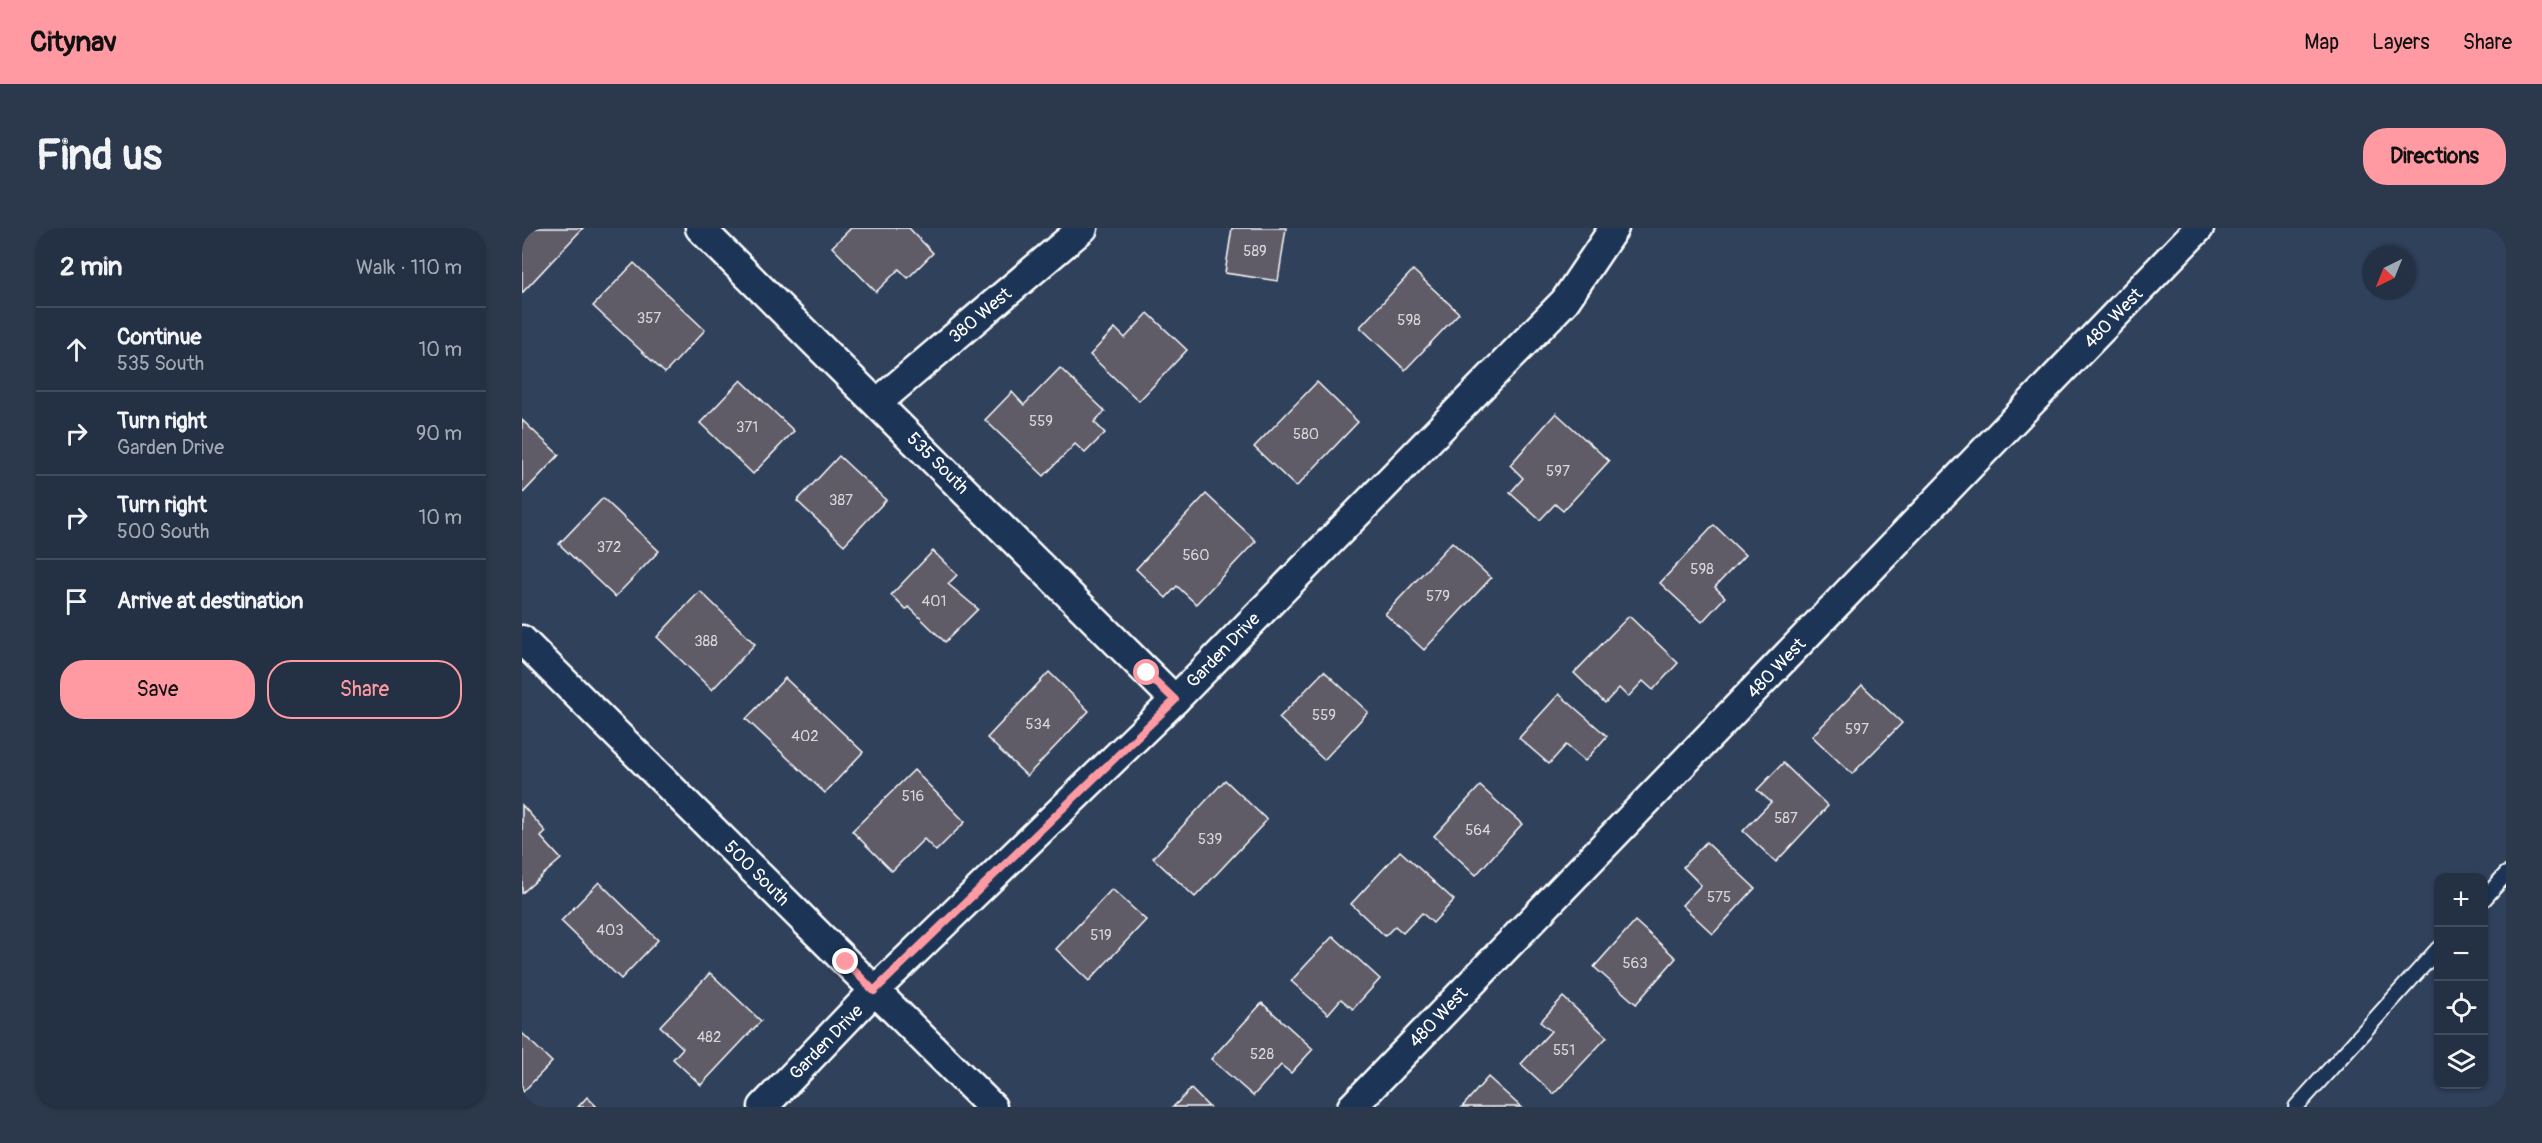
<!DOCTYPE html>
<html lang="en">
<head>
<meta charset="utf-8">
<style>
  :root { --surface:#243145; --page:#2c394c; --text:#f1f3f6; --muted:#a3a9b3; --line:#414c5e; --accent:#ff9aa2 }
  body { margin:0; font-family:Pangolin,sans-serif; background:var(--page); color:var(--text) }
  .controls { position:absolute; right:18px; bottom:18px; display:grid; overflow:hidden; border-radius:12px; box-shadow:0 2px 4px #0004 }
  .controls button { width:54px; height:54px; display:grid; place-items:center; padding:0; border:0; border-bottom:2px solid var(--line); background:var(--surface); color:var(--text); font:30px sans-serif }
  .compass { position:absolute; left:1840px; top:18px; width:54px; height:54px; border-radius:50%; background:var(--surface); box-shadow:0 2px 4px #0004; rotate:223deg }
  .stop { position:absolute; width:18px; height:18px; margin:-14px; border:4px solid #ff9aa2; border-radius:50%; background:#fff }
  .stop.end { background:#ff9aa2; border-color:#fff; box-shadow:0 2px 6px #0008 }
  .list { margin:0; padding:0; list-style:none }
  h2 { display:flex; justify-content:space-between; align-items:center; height:78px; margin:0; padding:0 24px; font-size:26px }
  h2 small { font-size:20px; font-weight:400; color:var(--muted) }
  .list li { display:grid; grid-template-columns:39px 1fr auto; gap:18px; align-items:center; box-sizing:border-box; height:84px; padding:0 24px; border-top:2px solid var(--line) }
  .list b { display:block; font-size:22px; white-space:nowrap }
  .list p { margin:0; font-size:20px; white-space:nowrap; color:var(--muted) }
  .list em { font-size:20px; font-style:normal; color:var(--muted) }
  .actions { display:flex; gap:12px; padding:18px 24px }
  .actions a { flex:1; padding:14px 0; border:2px solid var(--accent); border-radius:24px; text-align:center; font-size:21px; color:var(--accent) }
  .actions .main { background:var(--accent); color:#111 }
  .icon { flex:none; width:33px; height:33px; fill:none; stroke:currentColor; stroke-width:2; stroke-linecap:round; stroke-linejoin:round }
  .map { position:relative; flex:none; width:1984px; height:879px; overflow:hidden; border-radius:24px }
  header { display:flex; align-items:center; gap:36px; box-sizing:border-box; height:84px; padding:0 30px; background:var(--accent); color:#111 }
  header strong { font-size:28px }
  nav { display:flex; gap:33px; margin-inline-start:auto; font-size:21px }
  .intro { display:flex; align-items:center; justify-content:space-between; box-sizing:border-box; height:144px; padding:0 36px }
  h1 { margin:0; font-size:42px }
  .button { padding:15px 27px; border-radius:24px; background:var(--accent); color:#111; font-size:21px; font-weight:700 }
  main { display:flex; gap:36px; padding:0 36px }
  aside { flex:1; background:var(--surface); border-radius:24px; box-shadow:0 2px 4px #0004 }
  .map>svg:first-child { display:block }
</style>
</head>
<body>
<header>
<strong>Citynav</strong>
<nav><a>Map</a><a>Layers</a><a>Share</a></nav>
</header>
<div class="intro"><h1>Find us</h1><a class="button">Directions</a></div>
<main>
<aside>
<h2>2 min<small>Walk · 110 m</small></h2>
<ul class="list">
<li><svg class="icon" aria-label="ahead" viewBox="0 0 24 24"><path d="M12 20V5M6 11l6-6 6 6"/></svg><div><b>Continue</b><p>535 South</p></div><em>10 m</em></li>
<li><svg class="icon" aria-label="right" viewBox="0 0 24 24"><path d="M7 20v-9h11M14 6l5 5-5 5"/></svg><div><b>Turn right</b><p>Garden Drive</p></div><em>90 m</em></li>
<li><svg class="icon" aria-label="right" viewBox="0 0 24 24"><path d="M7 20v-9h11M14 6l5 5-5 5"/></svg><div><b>Turn right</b><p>500 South</p></div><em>10 m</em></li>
<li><svg class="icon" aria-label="arrive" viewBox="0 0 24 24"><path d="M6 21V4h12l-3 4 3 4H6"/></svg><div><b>Arrive at destination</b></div></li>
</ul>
<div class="actions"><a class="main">Save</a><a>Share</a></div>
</aside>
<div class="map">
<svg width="1984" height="879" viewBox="0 0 1984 879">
  <rect width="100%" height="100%" fill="#30415c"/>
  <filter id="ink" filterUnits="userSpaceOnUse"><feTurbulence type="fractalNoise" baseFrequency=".0167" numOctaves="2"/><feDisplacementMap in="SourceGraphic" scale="12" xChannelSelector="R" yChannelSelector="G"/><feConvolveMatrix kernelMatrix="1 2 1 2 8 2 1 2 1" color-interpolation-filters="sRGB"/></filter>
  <g filter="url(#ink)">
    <!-- building -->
    <g fill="#5e5c68" stroke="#fff" stroke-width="1.5">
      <polygon points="0,0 61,0 0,65"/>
      <polygon points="329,0 387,0 411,25 386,50 377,41 354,64 310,19"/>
      <polygon points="710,0 764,0 756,53 703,45"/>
      <polygon points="112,35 183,102 143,145 71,78"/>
      <polygon points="891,42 937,85 883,142 838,99"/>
      <polygon points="626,85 665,122 617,173 568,127 593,100 603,110"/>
      <polygon points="538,140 583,183 572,194 583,205 563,225 553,216 522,248 463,192 490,164 502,177"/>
      <polygon points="219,152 272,203 231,246 178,195"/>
      <polygon points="795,154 836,194 774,259 732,219"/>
      <polygon points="1034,185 1087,233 1041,283 1033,276 1018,292 988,265 1001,250 988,237"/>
      <polygon points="0,192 37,227 0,266"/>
      <polygon points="317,228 364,272 322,317 275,273"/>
      <polygon points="684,266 734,313 674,376 655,358 644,370 614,341"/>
      <polygon points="81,270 137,323 93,369 37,316"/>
      <polygon points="1192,297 1223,327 1193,359 1203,369 1180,394 1138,355"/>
      <polygon points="930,314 969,350 902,422 863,386"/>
      <polygon points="411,323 435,347 426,356 456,381 423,414 387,379 384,382 369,367"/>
      <polygon points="178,363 233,416 190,462 135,409"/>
      <polygon points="1107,388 1156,435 1131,462 1121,453 1106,469 1097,460 1083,475 1052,445"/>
      <polygon points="802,443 846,484 802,532 757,490"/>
      <polygon points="527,444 567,483 505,548 465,510"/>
      <polygon points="263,450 341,524 303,565 224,491"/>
      <polygon points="1340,457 1380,495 1330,546 1290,508"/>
      <polygon points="1037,466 1085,508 1063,533 1044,517 1027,536 997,510"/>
      <polygon points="1261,535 1306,578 1254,634 1221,603 1249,574 1235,562"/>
      <polygon points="392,542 443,594 414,623 402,611 370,643 330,603"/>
      <polygon points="703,552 745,592 673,669 631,630"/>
      <polygon points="958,558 1000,596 954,647 912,608"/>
      <polygon points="0,577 24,604 19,609 39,631 0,665"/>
      <polygon points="1184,614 1233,660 1191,706 1160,677 1179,657 1161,639"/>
      <polygon points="878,623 932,672 911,695 900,685 881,705 873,698 863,708 829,676"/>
      <polygon points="77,654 136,712 99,751 39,693"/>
      <polygon points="590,661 624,692 567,753 534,721"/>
      <polygon points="1113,693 1154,730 1114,776 1072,739"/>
      <polygon points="811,708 858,751 831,781 819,771 806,786 769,753"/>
      <polygon points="188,745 239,793 179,857 151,831 161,820 138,798"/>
      <polygon points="1041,769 1085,809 1032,866 999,836 1029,803 1018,794"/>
      <polygon points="740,775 791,821 769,845 759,837 731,868 689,831"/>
      <polygon points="0,805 30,834 0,865"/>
      <polygon points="966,849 999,879 940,879"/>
      <polygon points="669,861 687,879 651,879"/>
      <polygon points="65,869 75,879 56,879"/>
    </g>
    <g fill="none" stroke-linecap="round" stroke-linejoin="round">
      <defs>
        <g id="service">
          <polyline points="1962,671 1984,646"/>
          <polyline points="1774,879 1916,721"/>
        </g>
        <g id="minor">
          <polyline points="178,0 653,472"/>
          <polyline points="355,175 561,0"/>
          <polyline points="0,412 470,879"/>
          <polyline points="241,879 352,763 653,472 1043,73 1092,0"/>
          <polyline points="830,879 1677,0"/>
        </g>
      </defs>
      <!-- service casing -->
      <use href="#service" stroke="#fff" stroke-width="18"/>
      <!-- minor casing -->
      <use href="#minor" stroke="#fff" stroke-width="33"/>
      <!-- service -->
      <use href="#service" stroke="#1d3557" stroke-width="14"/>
      <!-- minor -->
      <use href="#minor" stroke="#1d3557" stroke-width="28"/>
    </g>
  </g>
  <g fill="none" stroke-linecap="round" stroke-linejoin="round" filter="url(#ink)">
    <!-- route -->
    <polyline stroke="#ff9aa2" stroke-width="8" points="324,734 352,763 653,472 625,445"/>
  </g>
  <g text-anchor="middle" stroke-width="4.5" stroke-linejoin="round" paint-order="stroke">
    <!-- number labels -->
    <g font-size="15" fill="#d7d6d9">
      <text x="733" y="28">589</text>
      <text x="127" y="95">357</text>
      <text x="887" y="97">598</text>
      <text x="519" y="198">559</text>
      <text x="225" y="204">371</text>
      <text x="784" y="211">580</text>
      <text x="1036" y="248">597</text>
      <text x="319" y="277">387</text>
      <text x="87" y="324">372</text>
      <text x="674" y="332">560</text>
      <text x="1180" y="346">598</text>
      <text x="916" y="373">579</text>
      <text x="412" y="378">401</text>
      <text x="184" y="418">388</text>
      <text x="802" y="492">559</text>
      <text x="516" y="501">534</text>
      <text x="1335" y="506">597</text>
      <text x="283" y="513">402</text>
      <text x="391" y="573">516</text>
      <text x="1264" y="595">587</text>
      <text x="956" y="607">564</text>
      <text x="688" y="616">539</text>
      <text x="1197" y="674">575</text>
      <text x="88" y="707">403</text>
      <text x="579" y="712">519</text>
      <text x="1113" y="740">563</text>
      <text x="187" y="814">482</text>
      <text x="1042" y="827">551</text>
      <text x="740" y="831">528</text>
    </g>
    <!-- street labels -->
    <g font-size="18" fill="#fff" stroke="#1d3557">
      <text transform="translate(458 87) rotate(-40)" y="6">380 West</text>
      <text transform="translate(1591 90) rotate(-46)" y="6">480 West</text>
      <text transform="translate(416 235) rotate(45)" y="6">535 South</text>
      <text transform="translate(701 422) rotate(-46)" y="6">Garden Drive</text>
      <text transform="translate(1254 440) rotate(-46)" y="6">480 West</text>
      <text transform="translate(235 645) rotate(45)" y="6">500 South</text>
      <text transform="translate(916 789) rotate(-46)" y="6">480 West</text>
      <text transform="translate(304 814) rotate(-46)" y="6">Garden Drive</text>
    </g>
  </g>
</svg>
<div class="controls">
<button>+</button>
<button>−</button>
<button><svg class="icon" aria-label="locate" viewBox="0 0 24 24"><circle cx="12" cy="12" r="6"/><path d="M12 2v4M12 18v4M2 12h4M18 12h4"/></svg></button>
<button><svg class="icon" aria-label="layers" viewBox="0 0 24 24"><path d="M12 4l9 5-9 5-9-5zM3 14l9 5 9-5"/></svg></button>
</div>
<svg class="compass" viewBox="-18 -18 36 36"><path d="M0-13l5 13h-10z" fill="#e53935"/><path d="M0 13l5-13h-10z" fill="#a3a9b3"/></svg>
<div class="stop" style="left:625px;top:445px"></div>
<div class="stop end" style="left:324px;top:734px"></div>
</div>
</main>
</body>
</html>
